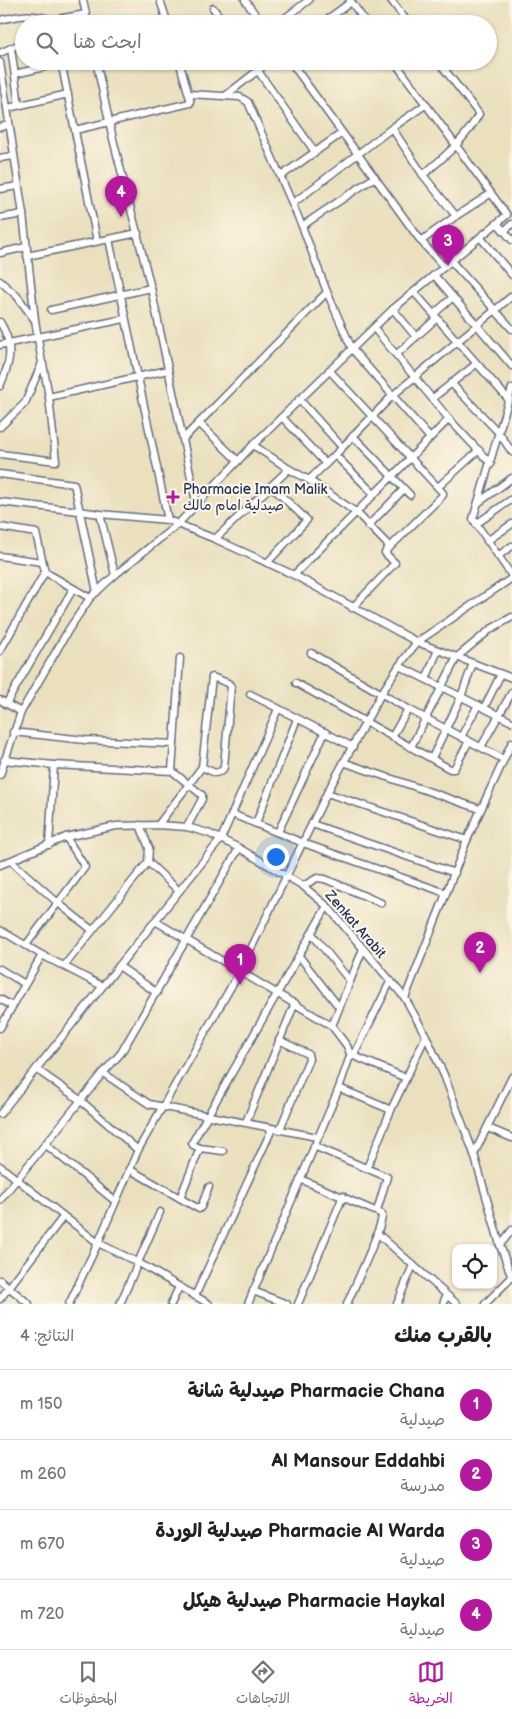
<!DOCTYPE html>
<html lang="ar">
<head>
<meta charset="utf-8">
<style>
  :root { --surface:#fff; --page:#f2f2f2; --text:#222; --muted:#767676; --line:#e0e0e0; --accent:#b5179e }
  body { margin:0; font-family:"Balsamiq Sans","Playpen Sans Arabic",sans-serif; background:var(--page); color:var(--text); direction:rtl }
  .controls { position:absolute; right:15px; bottom:15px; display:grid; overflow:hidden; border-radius:10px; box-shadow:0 1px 4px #0004 }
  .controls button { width:45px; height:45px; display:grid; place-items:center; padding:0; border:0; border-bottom:1px solid var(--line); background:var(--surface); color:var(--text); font:25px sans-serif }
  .you { position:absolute; left:275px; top:856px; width:18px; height:18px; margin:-12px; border:4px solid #fff; border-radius:50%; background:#1a73e8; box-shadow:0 0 0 8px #1a73e833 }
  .badge { display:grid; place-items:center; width:32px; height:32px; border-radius:50%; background:var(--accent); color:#fff; font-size:16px; font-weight:700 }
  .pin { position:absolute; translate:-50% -41px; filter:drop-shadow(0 1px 2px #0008) }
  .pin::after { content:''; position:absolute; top:26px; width:18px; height:15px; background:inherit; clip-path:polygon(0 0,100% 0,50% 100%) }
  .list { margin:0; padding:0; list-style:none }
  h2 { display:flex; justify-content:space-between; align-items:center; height:65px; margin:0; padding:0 20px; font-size:21px }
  h2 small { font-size:16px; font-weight:400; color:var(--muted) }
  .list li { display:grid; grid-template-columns:32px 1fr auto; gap:15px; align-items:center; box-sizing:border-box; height:70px; padding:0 20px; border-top:1px solid var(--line) }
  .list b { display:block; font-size:19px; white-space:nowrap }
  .list p { margin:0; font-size:16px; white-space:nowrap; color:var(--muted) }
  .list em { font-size:16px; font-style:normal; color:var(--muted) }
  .icon { flex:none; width:28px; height:28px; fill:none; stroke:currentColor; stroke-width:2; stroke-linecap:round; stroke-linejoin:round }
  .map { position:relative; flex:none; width:512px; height:1304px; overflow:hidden; direction:ltr }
  .search { position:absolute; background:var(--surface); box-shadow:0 1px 4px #0004; left:15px; right:15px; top:15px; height:55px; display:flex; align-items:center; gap:12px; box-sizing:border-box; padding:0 18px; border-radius:28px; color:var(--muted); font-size:19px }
  .sheet { height:345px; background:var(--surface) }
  nav { display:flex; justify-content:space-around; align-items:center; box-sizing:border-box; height:70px; border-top:1px solid var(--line); background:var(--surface); font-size:14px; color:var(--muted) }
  nav a { display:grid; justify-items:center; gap:2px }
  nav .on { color:var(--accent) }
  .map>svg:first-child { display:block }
</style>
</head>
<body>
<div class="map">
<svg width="512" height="1304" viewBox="0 0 512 1304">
  <rect width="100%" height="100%" fill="#fcf5e5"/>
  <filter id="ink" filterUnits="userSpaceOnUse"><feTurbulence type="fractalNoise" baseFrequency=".02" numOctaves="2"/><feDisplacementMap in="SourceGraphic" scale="10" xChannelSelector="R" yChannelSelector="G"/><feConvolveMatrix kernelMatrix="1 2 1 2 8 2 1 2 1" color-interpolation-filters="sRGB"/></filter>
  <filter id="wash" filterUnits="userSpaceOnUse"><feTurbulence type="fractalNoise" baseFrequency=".0096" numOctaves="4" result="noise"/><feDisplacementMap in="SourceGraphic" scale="20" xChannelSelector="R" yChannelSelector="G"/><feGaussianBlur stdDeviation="1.12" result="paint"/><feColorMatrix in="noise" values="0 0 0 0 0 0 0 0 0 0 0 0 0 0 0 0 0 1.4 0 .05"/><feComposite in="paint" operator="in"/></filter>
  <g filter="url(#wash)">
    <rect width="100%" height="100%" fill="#eae0be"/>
  </g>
  <g filter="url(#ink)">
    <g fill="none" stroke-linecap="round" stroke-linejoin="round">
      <defs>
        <g id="minor">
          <polyline points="83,0 88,24"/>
          <polyline points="160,0 168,24"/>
          <polyline points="245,0 262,24"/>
          <polyline points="350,0 367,24"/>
          <polyline points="391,0 409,24"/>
          <polyline points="213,8 225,24"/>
          <path d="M0 20C21 15 31 13 52 20"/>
          <polyline points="52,23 52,20 86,14"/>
          <polyline points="277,24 309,0"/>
          <polyline points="321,24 351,2"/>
          <polyline points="11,48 19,105"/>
          <polyline points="0,53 24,42"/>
          <polyline points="61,61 97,241"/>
          <polyline points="96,61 113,139 151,288 197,506"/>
          <polyline points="251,61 315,152"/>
          <polyline points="290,61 421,241 444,267"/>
          <polyline points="0,62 23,214 35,320 42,363 25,403 0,427"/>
          <polyline points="15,74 61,63"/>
          <polyline points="189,94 240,97 248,102 302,226 327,292 352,349 430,438"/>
          <polyline points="225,96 270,61"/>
          <polyline points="8,108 68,94"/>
          <polyline points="0,127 9,125"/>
          <polyline points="392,128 423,175 456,216"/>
          <polyline points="75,130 190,103 190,99 179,61"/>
          <polyline points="0,158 13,156"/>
          <path d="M423 175C446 155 464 141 479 114L438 61"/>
          <polyline points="281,176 342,133"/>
          <polyline points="0,189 18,186"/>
          <polyline points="292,204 392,128 425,105"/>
          <polyline points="0,218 23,214"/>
          <polyline points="497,223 512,240"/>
          <polyline points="302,226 375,177"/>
          <polyline points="504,231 512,224"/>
          <polyline points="480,237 512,275"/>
          <polyline points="109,239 168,520"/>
          <polyline points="421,241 456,216 490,194"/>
          <polyline points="0,253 26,247"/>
          <polyline points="27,256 138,233"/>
          <polyline points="451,261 512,329"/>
          <polyline points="434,275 512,366"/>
          <polyline points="0,281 17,296 34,319"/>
          <polyline points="414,292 509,400"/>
          <polyline points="393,309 416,337"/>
          <polyline points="51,310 151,288"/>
          <polyline points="434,314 453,297"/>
          <path d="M0 322C14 345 11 362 0 386"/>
          <polyline points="374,328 449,419 491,464"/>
          <polyline points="0,345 124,319"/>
          <polyline points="397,354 437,318"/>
          <polyline points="329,370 443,493 443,495 386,551 385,553 395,563 352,608"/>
          <polyline points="451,383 499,433 512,452"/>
          <polyline points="512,388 473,519 512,576"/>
          <polyline points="49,397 168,370"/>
          <polyline points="433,398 476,364"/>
          <polyline points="299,399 342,447"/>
          <polyline points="282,417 326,464"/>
          <polyline points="199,423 238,461"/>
          <polyline points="353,436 410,495"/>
          <polyline points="183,439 327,292"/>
          <polyline points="253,445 289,469 309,480 357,513 390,547"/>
          <polyline points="0,454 56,461 49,397 43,364"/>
          <polyline points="335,455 374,494"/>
          <polyline points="0,474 74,484 97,592"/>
          <polyline points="309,480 335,455 392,396 512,296"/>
          <polyline points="438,487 479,450"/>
          <polyline points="0,502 79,511 100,514 168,520 215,539 294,575 417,642 512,678"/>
          <polyline points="478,503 512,478"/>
          <polyline points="100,514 115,575"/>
          <polyline points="476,524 512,499"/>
          <polyline points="368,526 404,489"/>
          <polyline points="0,527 36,533 45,572 0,651"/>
          <polyline points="215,539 289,469"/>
          <polyline points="487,541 512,524"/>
          <polyline points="0,556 42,562"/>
          <polyline points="498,556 512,546"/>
          <polyline points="267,563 307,520 271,486"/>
          <polyline points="45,572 90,598"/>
          <polyline points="294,575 449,419"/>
          <polyline points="311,653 408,709 503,759"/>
          <polyline points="399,666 512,722"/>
          <polyline points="426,679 438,650"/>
          <polyline points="296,683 450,769 454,769 469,741"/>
          <polyline points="250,694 353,747"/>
          <polyline points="0,700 21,712"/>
          <polyline points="6,704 73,589"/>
          <polyline points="484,708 501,674"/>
          <polyline points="13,732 85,740 174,744"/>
          <polyline points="392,737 408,709"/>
          <polyline points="461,737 478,705"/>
          <polyline points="411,747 457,657 491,629 512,617"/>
          <polyline points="481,747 512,692"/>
          <polyline points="432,758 461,697 473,663"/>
          <polyline points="4,760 54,765 172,771 202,795 202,799 187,827"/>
          <polyline points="343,762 480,809"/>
          <polyline points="172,771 180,658"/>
          <polyline points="0,775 21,712 69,629 90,598 115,575 178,524 253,445 393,309 507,215 394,61"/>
          <polyline points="327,793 467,840"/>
          <polyline points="232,814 303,843 446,893"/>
          <polyline points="256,823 297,719"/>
          <polyline points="312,824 455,873"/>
          <polyline points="158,825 202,767 212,677 228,683 231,686 224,767 222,771 215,773 202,767"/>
          <polyline points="278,832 325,732"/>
          <polyline points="49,845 54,765"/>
          <polyline points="11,861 58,903 92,930"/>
          <polyline points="148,862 179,891"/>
          <polyline points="0,865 66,837 116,826 158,825 187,827 208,833 239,848 303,886 327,906 405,998 426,1036 444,1075 474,1154 500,1245 512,1278"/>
          <polyline points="303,886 317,878 325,879 381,903"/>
          <polyline points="155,921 332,1026 347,1046 351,1056"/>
          <polyline points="0,930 42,955 102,986"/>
          <polyline points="312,934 350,981"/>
          <polyline points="26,945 85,867 66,837"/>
          <polyline points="299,956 339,1007"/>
          <polyline points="64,966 148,862 149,848 140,825"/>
          <polyline points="119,966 157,993"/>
          <polyline points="0,969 25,984"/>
          <polyline points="405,998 467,840 512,742"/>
          <polyline points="0,999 12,1006"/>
          <polyline points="332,1026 363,949"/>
          <polyline points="0,1028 42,955"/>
          <polyline points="279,1040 308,1054 309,1059 280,1129"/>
          <polyline points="354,1056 406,1078"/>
          <polyline points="36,1069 80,1100 138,1150"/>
          <polyline points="103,1073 149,1104 317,1137"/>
          <polyline points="339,1088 391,1110"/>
          <polyline points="0,1114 221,839 278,709"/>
          <polyline points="246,1122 295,1003"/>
          <polyline points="488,1128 512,1138"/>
          <polyline points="45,1144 115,1201"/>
          <polyline points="314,1146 387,1177 377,1211"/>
          <polyline points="223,1151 200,1148 193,1145 192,1143 327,906"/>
          <polyline points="474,1154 512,1077"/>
          <polyline points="0,1166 98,1243 139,1263 209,1304"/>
          <polyline points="367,1168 391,1110 426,1036"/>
          <polyline points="129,1169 199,1209 201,1207 209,1187"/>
          <path d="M300 1179 382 1214C383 1228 354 1287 347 1304"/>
          <polyline points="180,1198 200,1148"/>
          <polyline points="0,1200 103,1073 121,1053 239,848"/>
          <polyline points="377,1233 457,1304"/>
          <polyline points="500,1245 512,1230"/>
          <polyline points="0,1280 29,1304"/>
          <polyline points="253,1291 287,1304"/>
          <polyline points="195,1296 272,1129"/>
          <polyline points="0,1299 63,1217"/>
          <polyline points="69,1304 98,1243 138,1150 240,971 327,793 381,694 399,666 417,642 512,578"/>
          <polyline points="120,1304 160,1212"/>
          <polyline points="171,1304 179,1287"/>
          <polyline points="248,1304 339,1088 350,1056 354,1055 390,982"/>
          <polyline points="298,1304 343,1196"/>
          <polyline points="397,1304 413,1265"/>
          <polyline points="443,1304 446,1296"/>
          <polyline points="485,1304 512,1277"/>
        </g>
      </defs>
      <!-- minor casing -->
      <use href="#minor" stroke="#636d80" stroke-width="9"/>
      <!-- minor -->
      <use href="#minor" stroke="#fff" stroke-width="6"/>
    </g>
  </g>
  <!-- markers -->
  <path fill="#b5179e" stroke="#fcf5e5" stroke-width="2" d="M170.5 489.5h5v5h5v5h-5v5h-5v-5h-5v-5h5z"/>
  <g text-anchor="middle" stroke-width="4.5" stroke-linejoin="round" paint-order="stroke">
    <!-- poi labels -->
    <g font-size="14" fill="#1b2f5e" stroke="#fcf5e5" text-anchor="start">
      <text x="183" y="494">Pharmacie Imam Malik<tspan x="183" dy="16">صيدلية امام مالك</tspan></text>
    </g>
    <!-- street labels -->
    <g font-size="14" fill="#1b2f5e" stroke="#fcf5e5">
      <text transform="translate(356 924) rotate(49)" y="5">Zenkat Arabit</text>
    </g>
  </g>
</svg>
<div class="controls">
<button><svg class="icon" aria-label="locate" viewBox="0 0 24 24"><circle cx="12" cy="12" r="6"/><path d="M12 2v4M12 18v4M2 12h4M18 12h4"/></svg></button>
</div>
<div class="you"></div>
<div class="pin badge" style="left:240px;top:985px">1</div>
<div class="pin badge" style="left:480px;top:973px">2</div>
<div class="pin badge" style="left:448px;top:266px">3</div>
<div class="pin badge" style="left:121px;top:217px">4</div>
<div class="search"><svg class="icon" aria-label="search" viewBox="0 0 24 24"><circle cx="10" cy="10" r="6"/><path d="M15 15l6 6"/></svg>ابحث هنا</div>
</div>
<section class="sheet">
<h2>بالقرب منك<small>النتائج: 4</small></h2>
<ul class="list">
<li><span class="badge">1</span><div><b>Pharmacie Chana صيدلية شانة</b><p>صيدلية</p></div><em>150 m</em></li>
<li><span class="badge">2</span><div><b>Al Mansour Eddahbi</b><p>مدرسة</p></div><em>260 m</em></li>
<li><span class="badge">3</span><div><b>Pharmacie Al Warda صيدلية الوردة</b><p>صيدلية</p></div><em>670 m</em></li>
<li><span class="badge">4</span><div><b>Pharmacie Haykal صيدلية هيكل</b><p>صيدلية</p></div><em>720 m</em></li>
</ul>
</section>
<nav>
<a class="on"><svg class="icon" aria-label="map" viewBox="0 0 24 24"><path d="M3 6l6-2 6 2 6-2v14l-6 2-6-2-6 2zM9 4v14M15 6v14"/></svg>الخريطة</a>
<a><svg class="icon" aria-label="directions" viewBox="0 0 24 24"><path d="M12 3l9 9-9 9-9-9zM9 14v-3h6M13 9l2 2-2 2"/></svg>الاتجاهات</a>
<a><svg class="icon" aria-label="saved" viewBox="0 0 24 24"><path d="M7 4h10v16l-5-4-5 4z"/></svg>المحفوظات</a>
</nav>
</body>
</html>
